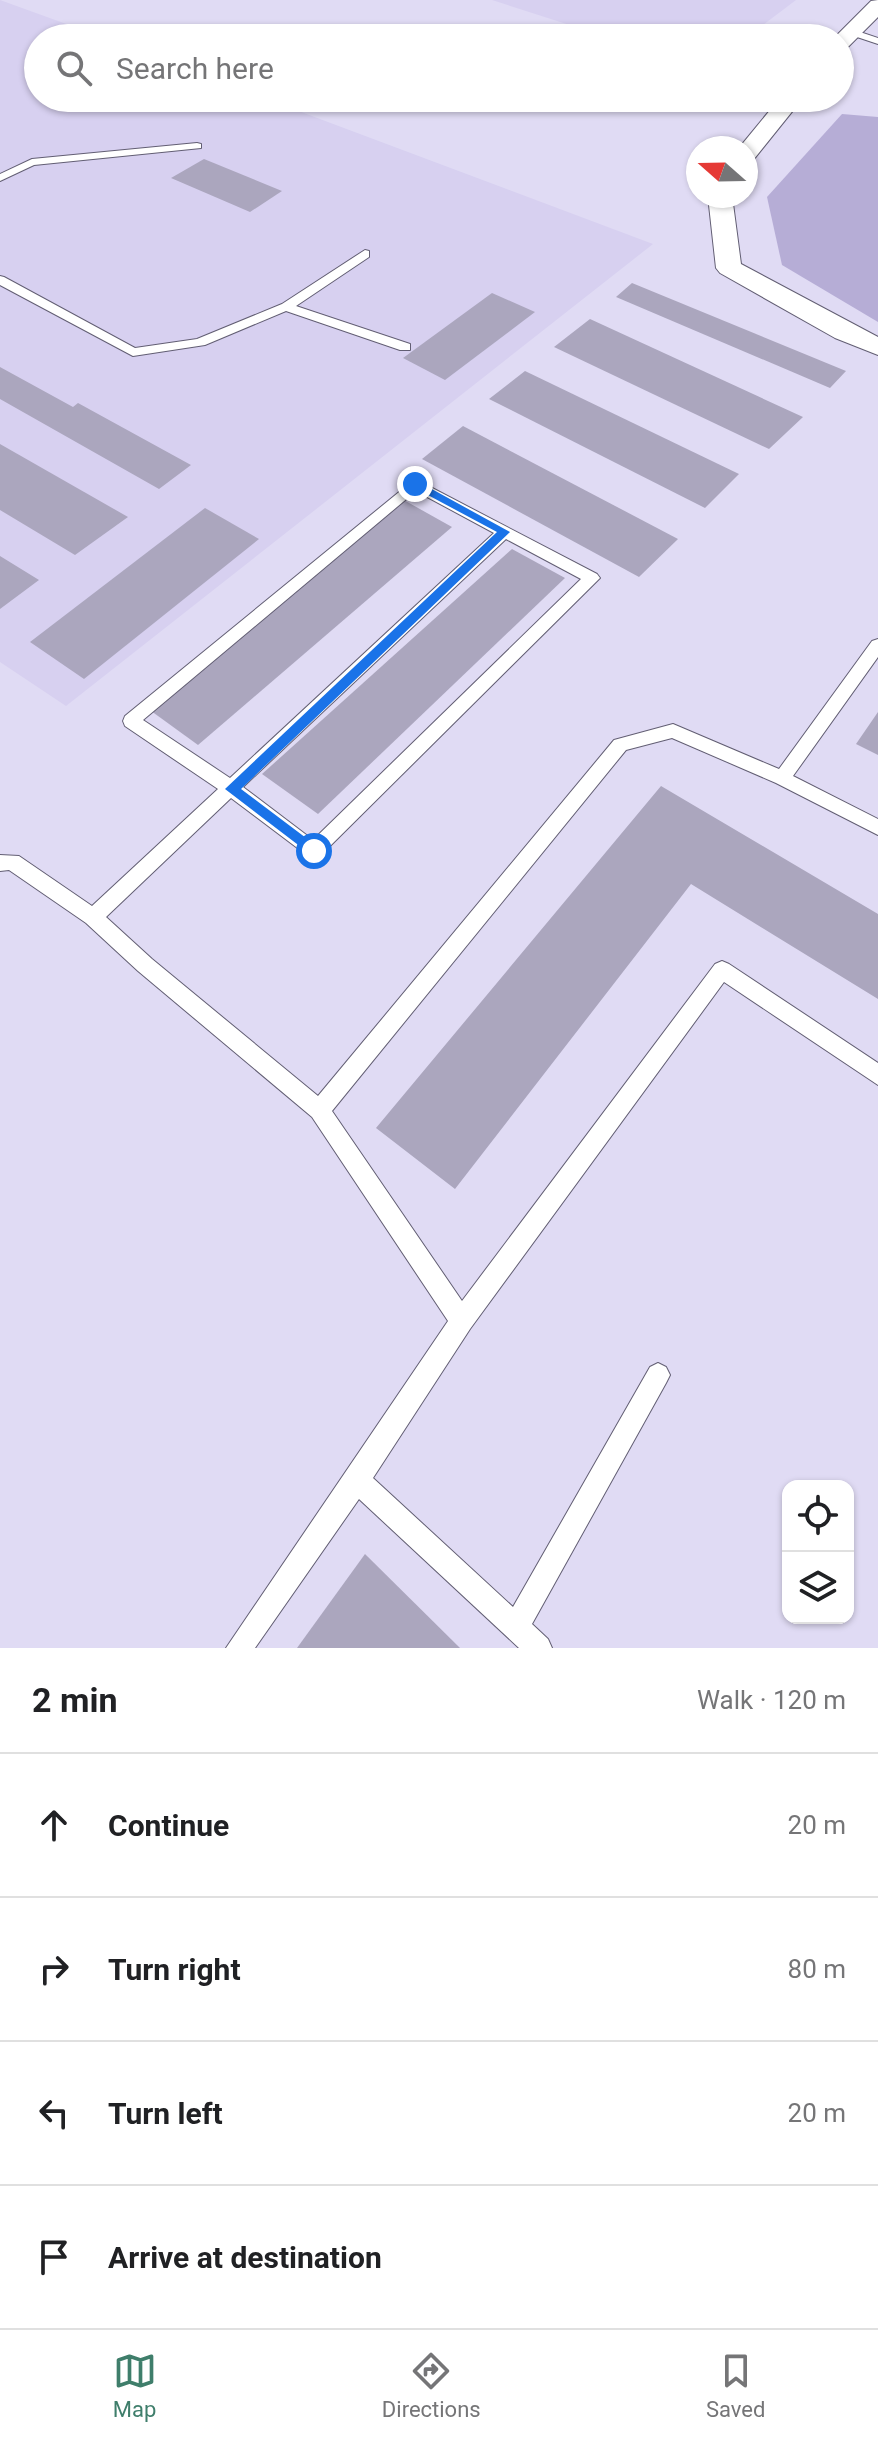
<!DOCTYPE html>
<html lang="en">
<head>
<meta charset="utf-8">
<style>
  :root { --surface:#fff; --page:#f2f2f2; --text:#202124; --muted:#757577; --line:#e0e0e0; --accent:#3f7e6b }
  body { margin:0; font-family:Roboto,sans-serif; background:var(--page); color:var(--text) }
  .controls { position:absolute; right:24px; bottom:24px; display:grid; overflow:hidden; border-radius:16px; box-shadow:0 2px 6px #0004 }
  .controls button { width:72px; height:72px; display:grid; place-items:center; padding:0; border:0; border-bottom:2px solid var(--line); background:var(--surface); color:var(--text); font:40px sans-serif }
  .compass { position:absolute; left:686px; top:136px; width:72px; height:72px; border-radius:50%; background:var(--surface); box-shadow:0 2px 6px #0004; rotate:290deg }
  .stop { position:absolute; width:24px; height:24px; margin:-18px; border:6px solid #1a73e8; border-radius:50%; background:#fff }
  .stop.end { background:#1a73e8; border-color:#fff; box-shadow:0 2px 8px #0008 }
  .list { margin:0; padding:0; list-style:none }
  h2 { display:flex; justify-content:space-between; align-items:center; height:104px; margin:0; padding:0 32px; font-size:34px }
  h2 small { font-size:26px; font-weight:400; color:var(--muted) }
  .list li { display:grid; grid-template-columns:52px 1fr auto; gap:24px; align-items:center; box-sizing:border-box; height:144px; padding:0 32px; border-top:2px solid var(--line) }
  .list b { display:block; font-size:30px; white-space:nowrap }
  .list em { font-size:26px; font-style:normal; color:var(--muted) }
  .icon { flex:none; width:44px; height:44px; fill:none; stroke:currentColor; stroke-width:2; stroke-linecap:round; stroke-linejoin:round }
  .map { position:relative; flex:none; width:878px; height:1648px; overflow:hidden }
  .search { position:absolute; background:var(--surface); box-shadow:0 2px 6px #0004; left:24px; right:24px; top:24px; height:88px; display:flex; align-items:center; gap:20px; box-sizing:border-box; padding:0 28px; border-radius:44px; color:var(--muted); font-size:30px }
  .sheet { height:680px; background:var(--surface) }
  nav { display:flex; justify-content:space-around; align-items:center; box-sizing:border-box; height:112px; border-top:2px solid var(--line); background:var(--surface); font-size:22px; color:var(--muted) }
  nav a { display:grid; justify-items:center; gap:4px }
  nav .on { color:var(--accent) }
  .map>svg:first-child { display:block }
</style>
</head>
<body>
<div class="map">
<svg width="878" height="1648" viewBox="0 0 878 1648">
  <rect width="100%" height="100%" fill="#e0dbf4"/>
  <!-- built -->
  <g fill="#d7d0f0">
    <polygon points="0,0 105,38 38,38 38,98 264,98 653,244 66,706 0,662"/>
    <polygon points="492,0 796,0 746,38 610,38"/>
  </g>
  <!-- green -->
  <polygon fill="#b6add6" points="842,114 878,117 878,322 782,265 767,197"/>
  <!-- building -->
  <g fill="#aba6be">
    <polygon points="204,159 282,191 250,212 171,178"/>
    <polygon points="632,283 846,371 830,388 616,297"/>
    <polygon points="492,293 535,312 445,380 403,358"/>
    <polygon points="590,319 803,417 769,449 554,347"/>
    <polygon points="0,367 73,407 78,403 191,465 159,489 0,399"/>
    <polygon points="525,371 739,474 705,508 489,399"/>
    <polygon points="463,426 678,539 639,577 422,459"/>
    <polygon points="0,444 128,517 75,555 0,510"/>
    <polygon points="402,499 452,527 198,745 147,708"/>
    <polygon points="205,508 259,539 84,679 30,642"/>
    <polygon points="512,549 565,578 318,814 262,774"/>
    <polygon points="0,556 39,580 0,609"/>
    <polygon points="878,712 878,755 856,744"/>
    <polygon points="661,786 878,914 878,999 691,884 455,1189 376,1128"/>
    <polygon points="365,1554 460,1648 297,1648"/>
  </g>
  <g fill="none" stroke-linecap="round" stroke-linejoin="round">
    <defs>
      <g id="service">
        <polygon points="851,29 878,38 878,44 848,34 846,32"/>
        <polygon points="197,143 201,144 201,148 34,165 0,181 0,174 32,159"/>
        <polygon points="365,250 369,251 369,257 296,306 410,344 410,350 400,350 286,311 205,345 133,356 0,285 0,276 4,277 135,348 197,339 282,304"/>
        <path d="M415 479 597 574 600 578 320 856 314 859 308 856 231 798 106 917 152 959 318 1096 614 740 673 724 779 769 872 641 878 639V657L793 776 878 819V835L776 783 672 738 626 750 332 1111 462 1301 715 964 722 961 729 964 878 1063V1085L724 982 470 1329 373 1478 513 1607 650 1367 658 1363 666 1367 670 1375 666 1383 532 1624 548 1639 552 1648H519L359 1499 255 1648H226L448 1321 312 1117 138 971 86 923 9 870 0 871V855L19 856 92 906 218 789 125 726 123 721 125 716ZM416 491 494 533 230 778 143 720ZM506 539 581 579 313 840 243 787Z"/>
      </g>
      <g id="minor">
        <polygon points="878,0 878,17 847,48 840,50 840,38 834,38 871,1"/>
        <polygon points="780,98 803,98 754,159 746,161 746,148 739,148"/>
        <polygon points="708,196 732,196 741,264 878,337 878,355 835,338 720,273 716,268"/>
      </g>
    </defs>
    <!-- service casing -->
    <use href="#service" stroke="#625e73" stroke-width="2"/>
    <!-- minor casing -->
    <use href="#minor" stroke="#625e73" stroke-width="2"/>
    <!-- service -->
    <use href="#service" fill="#fff" fill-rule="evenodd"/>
    <!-- minor -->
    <use href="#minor" fill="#fff" fill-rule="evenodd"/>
  </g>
  <!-- route -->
  <polygon fill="#1a73e8" points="411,482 419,482 510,532 241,789 318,847 320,851 314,857 225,789 497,532 411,486"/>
</svg>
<div class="controls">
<button><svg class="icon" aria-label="locate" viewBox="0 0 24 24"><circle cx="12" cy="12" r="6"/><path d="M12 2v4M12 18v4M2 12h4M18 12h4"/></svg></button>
<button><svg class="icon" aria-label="layers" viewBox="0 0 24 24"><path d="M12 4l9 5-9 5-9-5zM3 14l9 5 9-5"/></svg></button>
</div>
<svg class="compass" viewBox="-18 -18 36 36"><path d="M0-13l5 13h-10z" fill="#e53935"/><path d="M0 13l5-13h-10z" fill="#757577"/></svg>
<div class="stop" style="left:314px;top:851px"></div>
<div class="stop end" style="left:415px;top:484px"></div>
<div class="search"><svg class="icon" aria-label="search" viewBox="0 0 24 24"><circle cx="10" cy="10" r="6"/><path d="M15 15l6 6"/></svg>Search here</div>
</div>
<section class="sheet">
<h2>2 min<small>Walk · 120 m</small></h2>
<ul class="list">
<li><svg class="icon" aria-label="ahead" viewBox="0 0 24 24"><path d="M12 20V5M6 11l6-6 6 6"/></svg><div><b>Continue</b></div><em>20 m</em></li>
<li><svg class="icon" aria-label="right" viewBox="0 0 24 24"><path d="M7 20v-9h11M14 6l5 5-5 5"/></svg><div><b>Turn right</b></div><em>80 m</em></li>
<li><svg class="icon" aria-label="left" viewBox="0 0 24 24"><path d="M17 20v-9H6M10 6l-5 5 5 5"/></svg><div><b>Turn left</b></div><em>20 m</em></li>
<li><svg class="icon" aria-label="arrive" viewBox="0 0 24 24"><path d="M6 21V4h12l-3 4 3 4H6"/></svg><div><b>Arrive at destination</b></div></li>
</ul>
</section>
<nav>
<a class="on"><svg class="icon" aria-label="map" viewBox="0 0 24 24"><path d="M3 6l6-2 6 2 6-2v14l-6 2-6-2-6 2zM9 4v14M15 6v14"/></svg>Map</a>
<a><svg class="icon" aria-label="directions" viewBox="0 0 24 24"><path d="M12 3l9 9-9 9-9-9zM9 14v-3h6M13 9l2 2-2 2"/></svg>Directions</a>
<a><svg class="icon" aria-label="saved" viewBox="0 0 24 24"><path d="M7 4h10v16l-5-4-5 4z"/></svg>Saved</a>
</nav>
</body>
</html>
